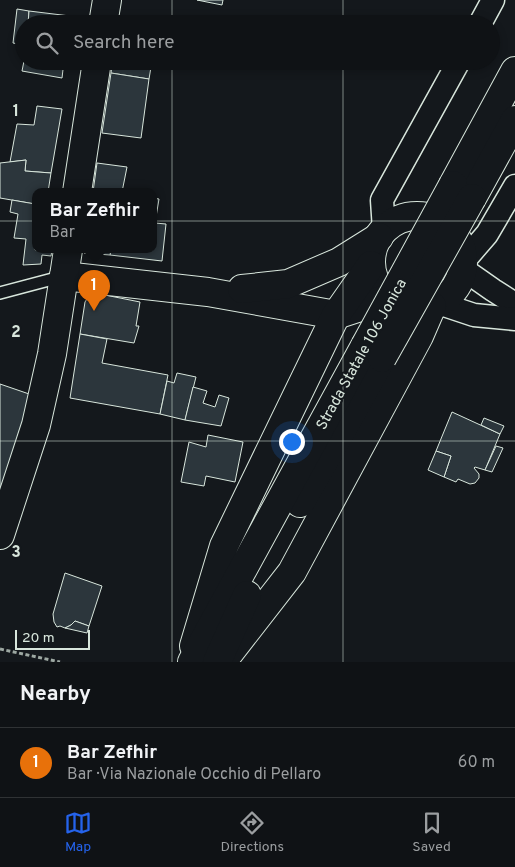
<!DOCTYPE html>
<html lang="en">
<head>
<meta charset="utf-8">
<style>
  :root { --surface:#0f1215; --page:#1d2022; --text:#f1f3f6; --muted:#9b9ea0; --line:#2f3234; --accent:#2563eb }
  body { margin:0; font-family:Overpass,sans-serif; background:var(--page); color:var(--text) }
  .scale { position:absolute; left:15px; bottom:12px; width:75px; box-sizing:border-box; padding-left:5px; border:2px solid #d8e6dc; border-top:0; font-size:14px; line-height:18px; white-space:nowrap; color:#d8e6dc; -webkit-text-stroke:4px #14181c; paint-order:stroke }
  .you { position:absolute; left:291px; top:441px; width:18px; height:18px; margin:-12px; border:4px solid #fff; border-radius:50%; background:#1a73e8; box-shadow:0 0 0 8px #1a73e833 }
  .badge { display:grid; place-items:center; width:32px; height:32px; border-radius:50%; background:var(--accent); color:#fff; font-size:16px; font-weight:700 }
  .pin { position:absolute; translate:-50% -41px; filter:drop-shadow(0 1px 2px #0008) }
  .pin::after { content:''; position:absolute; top:26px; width:18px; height:15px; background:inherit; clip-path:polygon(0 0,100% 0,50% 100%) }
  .popup { position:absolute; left:32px; top:188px; width:125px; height:65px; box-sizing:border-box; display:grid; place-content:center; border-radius:10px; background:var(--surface); filter:drop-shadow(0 1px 4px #0005); font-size:16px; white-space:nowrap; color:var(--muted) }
  .popup b { font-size:19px; color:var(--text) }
  .popup::after { content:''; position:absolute; left:50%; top:100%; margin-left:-10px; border:10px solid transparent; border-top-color:var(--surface) }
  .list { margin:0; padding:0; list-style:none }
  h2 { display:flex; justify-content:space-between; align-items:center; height:65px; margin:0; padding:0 20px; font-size:21px }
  h2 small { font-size:16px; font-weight:400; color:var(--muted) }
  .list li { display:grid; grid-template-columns:32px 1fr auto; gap:15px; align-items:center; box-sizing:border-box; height:70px; padding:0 20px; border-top:1px solid var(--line) }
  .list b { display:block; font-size:19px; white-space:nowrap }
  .list p { margin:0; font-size:16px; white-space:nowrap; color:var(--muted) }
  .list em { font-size:16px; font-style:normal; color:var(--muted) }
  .icon { flex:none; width:28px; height:28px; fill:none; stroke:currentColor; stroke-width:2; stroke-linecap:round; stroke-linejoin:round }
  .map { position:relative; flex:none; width:515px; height:662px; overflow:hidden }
  .search { position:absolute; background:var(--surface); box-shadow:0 2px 8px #0003; left:15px; right:15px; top:15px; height:55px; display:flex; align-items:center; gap:12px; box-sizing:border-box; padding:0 18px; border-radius:28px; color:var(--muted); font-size:19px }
  .sheet { height:135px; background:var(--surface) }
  nav { display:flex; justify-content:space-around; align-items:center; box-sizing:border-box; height:70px; border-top:1px solid var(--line); background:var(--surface); font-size:14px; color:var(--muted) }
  nav a { display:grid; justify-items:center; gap:2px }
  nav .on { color:var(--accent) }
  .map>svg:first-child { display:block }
</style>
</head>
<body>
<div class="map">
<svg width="515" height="662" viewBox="0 0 515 662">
  <rect width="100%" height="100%" fill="#14181c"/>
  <!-- building -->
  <g fill="#2c363c" stroke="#d8e6dc">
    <polygon points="197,0 223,0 222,5"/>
    <polygon points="17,9 29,11 28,24 24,24 24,45 13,43"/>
    <polygon points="29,11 70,16 69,24 28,24"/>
    <polygon points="24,61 64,61 62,78 22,71"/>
    <polygon points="113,61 152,61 149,79 111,73"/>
    <polygon points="111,73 149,79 141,138 102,133"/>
    <polygon points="37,106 62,109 51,173 25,171 26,160 10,162 17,124 34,125"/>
    <polygon points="26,160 25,171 51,173 48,192 35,192 35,204 0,198 0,163"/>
    <polygon points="97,163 127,167 122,192 93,192"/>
    <polygon points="153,198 159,199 155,223 166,224 162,261 110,255 111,250 153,250"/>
    <polygon points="12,200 35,204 35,250 52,250 51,256 42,255 41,264 23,265 26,239 14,238 18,214 10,212"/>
    <polygon points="84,250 111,250 110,255 84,253"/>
    <polygon points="95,293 140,302 136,326 139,326 134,343 80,334 85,302 90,294"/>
    <polygon points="80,334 107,339 102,363 168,375 160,414 70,398"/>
    <polygon points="177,373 196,377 185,420 160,414 167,381 174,383"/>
    <polygon points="0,384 35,396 0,506"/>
    <polygon points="193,387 207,391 203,403 215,407 219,395 229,398 221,426 185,420"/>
    <polygon points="452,412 500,434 485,470 475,467 474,468 479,474 479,478 475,483 470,484 458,479 456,482 444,477 451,456 436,451"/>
    <polygon points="484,418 504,426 500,434 481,425"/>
    <polygon points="208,435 243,442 235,482 206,476 204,486 181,482 189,442 206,447"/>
    <polygon points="496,446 503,448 492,472 485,470"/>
    <polygon points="436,451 451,456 444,477 428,470"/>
    <polygon points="65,573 102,586 89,626 75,621 71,625 65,628 60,626 57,627 54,622 53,614"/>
    <polygon points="75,621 89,626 87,633 65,628 71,625"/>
  </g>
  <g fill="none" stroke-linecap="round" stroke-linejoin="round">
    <defs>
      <polyline id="service" points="0,293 64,276"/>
      <g id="minor">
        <polyline points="480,24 493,0"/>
        <polyline points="384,230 382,200 459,61"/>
        <polyline points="463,262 487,234 515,186"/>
        <polyline points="463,269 493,290 515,304"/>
        <polyline points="438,303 474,315 515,319"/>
      </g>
      <g id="tertiary">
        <polyline points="103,24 107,0"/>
        <polyline points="77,192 97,61"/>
        <circle cx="417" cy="262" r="46"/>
        <polyline points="64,276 208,292 336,315 388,298"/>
        <polyline points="242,289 288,284 339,262 379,237"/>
        <polyline points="0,535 36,425 52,354 68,250"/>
      </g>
      <g id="primary">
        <polyline points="194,646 224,546 336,315 371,265"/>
        <polyline points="222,662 292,572 419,336 432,306"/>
      </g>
      <g id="trunk">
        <polyline points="453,185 515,71"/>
        <polyline points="472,198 515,120"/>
        <polyline points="300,503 343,428 382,358"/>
        <polyline points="192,662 365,346"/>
        <polyline points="217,662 247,595"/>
      </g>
    </defs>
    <!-- service casing -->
    <use href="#service" stroke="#d8e6dc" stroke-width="14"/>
    <!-- minor casing -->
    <use href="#minor" stroke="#d8e6dc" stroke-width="25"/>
    <!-- tertiary casing -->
    <use href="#tertiary" stroke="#d8e6dc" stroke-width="30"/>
    <!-- primary casing -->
    <use href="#primary" stroke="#d8e6dc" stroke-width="30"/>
    <!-- trunk casing -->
    <use href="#trunk" stroke="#d8e6dc" stroke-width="30"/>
    <!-- path -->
    <polyline stroke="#9da8a2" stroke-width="3" stroke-dasharray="4 2.5" stroke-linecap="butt" points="0,649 60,662"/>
    <!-- service -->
    <use href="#service" stroke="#14181c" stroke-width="11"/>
    <!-- minor -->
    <use href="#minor" stroke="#14181c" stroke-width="22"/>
    <!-- tertiary -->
    <use href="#tertiary" stroke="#14181c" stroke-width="28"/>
    <!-- primary -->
    <use href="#primary" stroke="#14181c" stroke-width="28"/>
    <!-- trunk -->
    <use href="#trunk" stroke="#14181c" stroke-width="28"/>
    <defs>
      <g id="trunk-bridge">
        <polyline points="365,346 453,185"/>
        <polyline points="382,358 472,198"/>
      </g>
    </defs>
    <!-- trunk-bridge casing -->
    <use href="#trunk-bridge" stroke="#d8e6dc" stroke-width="30" stroke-linecap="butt"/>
    <!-- trunk-bridge -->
    <use href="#trunk-bridge" stroke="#14181c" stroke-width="28"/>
  </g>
  <!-- grid -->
  <path fill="none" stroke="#d8e6dc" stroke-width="1" stroke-opacity="0.55" d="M172 0V24M343 0V24M172 61V662M343 61V662M0 221H515M0 441H515"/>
  <g text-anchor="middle" stroke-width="4" stroke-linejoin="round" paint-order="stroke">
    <!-- street labels -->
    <g font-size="15" fill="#d8e6dc" stroke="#14181c">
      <text transform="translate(361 354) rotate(-61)" y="5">Strada Statale 106 Jonica</text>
    </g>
  </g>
  <g font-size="16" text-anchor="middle" font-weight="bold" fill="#d8e6dc" stroke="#14181c" stroke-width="4" stroke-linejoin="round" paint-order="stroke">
    <text x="16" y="116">1</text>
    <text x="16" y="337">2</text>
    <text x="16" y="557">3</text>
  </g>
</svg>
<div class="scale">20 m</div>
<div class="you"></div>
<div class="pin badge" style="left:94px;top:311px;background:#e8710a">1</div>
<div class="popup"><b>Bar Zefhir</b>Bar</div>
<div class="search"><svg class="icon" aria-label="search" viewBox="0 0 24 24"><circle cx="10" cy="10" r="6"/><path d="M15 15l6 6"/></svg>Search here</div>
</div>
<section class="sheet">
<h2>Nearby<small></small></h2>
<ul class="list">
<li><span class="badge" style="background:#e8710a">1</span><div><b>Bar Zefhir</b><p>Bar · Via Nazionale Occhio di Pellaro</p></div><em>60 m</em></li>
</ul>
</section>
<nav>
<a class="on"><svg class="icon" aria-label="map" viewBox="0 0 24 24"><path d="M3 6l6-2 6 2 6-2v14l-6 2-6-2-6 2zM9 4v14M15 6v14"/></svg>Map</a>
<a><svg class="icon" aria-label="directions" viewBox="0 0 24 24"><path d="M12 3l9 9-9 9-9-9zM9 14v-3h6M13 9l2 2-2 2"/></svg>Directions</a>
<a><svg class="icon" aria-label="saved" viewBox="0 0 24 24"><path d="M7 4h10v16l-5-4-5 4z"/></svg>Saved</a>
</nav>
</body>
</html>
